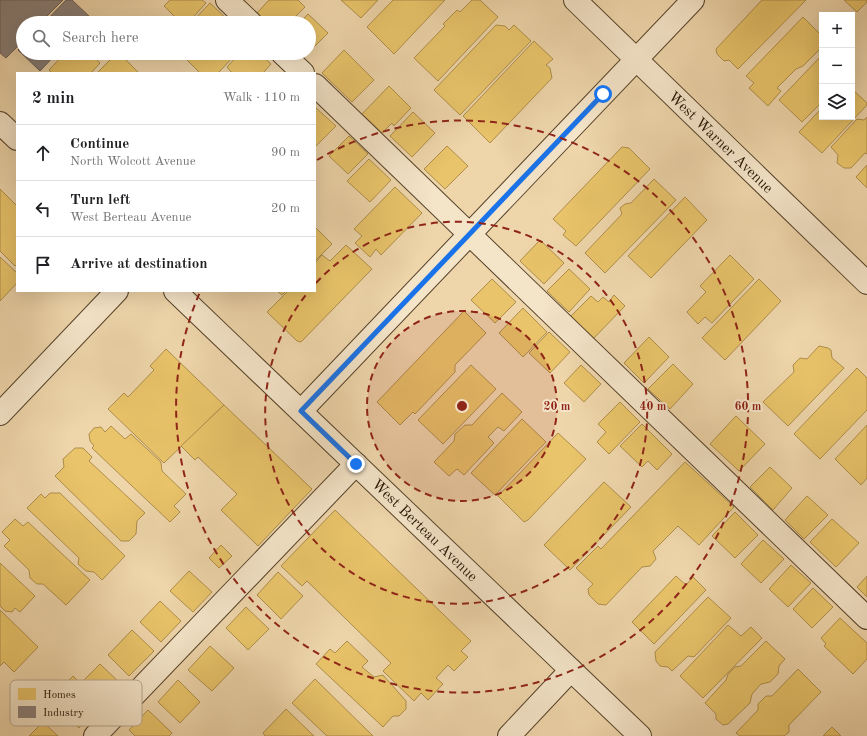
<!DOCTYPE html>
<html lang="en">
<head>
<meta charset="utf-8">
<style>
  :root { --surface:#fff; --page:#f6f6f6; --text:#202124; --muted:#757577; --line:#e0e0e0 }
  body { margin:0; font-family:"Old Standard TT",serif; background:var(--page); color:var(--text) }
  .controls { position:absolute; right:12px; top:12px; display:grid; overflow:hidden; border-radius:0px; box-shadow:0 4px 16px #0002 }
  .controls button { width:36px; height:36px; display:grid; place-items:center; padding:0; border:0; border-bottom:1px solid var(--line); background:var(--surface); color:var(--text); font:20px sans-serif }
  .stop { position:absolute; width:12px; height:12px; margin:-9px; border:3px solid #1a73e8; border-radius:50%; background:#fff }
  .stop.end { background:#1a73e8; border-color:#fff; box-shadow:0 1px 4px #0008 }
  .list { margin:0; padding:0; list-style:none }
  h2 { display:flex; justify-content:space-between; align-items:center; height:52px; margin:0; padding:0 16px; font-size:17px }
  h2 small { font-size:13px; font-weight:400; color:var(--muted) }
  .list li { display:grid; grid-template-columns:26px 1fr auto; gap:12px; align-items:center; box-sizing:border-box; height:56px; padding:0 16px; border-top:1px solid var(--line) }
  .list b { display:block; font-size:15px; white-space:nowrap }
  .list p { margin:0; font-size:13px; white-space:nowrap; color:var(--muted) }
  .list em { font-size:13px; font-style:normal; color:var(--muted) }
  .icon { flex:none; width:22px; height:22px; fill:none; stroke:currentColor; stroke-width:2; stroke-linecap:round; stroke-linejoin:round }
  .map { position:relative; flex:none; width:867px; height:736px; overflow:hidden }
  .search { position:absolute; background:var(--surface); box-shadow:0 4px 16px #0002; left:16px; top:16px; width:300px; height:44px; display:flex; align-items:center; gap:10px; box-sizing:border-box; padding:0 14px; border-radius:22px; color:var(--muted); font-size:15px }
  .panel { position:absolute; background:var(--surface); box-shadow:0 4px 16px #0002; left:16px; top:72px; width:300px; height:220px; border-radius:0px }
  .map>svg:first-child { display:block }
</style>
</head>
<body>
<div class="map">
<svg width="867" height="736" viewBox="0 0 867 736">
  <rect width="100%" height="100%" fill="#eed5aa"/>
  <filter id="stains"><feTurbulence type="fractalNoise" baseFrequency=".005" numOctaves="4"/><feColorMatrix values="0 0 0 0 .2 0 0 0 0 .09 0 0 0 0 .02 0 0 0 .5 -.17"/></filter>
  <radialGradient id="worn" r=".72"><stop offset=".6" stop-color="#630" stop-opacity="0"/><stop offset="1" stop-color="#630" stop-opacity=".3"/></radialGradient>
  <!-- homes -->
  <g fill="#e9c46a" stroke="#ae8e4a">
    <polygon points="170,0 202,0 206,3 188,23 181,23 164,6"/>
    <polygon points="269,0 298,0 305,7 289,23 267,23 257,13"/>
    <polygon points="341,0 378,0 361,18"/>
    <polygon points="393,0 445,0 394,54 367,27"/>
    <polygon points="472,0 480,0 498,17 438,81 414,58 445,26 443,24 457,10 460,12"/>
    <polygon points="762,0 806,0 738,69 729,60 724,61 717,54 716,49"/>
    <polygon points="844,0 867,0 867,2 857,12"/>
    <polygon points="210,3 231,23 191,23"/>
    <polygon points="308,14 328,33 309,52 309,23 300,23"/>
    <polygon points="803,17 822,36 822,47 803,66 796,69 777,88 781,91 768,106 749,88 754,83 746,76"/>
    <polygon points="496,25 505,26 509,30 514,25 531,41 460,115 434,90"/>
    <polygon points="534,41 553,59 546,65 550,68 552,78 490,143 463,116"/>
    <polygon points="344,50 374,80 352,102 322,73"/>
    <polygon points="65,53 90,53 100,63 91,73 52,73 49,70"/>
    <polygon points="117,53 119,53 139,73 97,73"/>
    <polygon points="180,53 237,53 218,73 200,73"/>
    <polygon points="240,53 259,53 271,64 263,73 232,73 227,67"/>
    <polygon points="822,55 822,102 802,122 779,100"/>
    <polygon points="389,86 411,108 394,126 392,123 382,133 362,114"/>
    <polygon points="852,89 867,103 867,105 822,153 799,132 822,108 822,117 852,117"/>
    <polygon points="316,108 336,126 315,147 315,109"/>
    <polygon points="413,112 435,133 412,157 390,136"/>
    <polygon points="867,117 867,154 865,153 851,168 844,168 837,163 838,155 831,147 857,119 864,120"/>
    <polygon points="349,136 368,154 348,174 329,156"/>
    <polygon points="447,146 468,166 445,189 424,169"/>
    <polygon points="622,147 629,148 650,169 576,246 563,235 566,231 553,219"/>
    <polygon points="369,159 391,180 370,202 347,181"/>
    <polygon points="867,165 867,188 856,177"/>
    <polygon points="654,179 676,200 605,273 585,253 622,214 620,208 625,204 631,203"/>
    <polygon points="395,187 422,213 381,255 376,249 370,257 355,243 362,236 354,229"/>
    <polygon points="0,189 17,206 17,264 15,266 0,251"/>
    <polygon points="685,197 707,220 651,278 628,256"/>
    <polygon points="315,227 332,244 315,261"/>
    <polygon points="540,240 564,263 544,284 520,261"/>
    <polygon points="346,245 372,269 301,342 297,341 267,312 288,291 315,291 315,263 322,255 330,261"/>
    <polygon points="730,255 754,279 712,323 705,317 698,324 687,312 706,292 700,286"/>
    <polygon points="0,257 17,273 17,283 0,301"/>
    <polygon points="569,269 590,289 569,312 547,291"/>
    <polygon points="492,279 516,302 495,323 471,300"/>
    <polygon points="759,279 781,301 725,360 702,338"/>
    <polygon points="277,291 286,291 282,295"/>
    <polygon points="614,295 625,306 593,339 569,318 591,296 598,302 603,297 609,302"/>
    <polygon points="523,308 547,332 523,357 499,333"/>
    <polygon points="464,311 486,333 455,365 455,372 415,414 413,412 400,425 377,402"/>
    <polygon points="549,332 570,352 550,373 529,353"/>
    <polygon points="649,337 669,357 644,383 624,363"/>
    <polygon points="819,346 828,348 831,350 832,358 844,368 788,426 763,402 794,372 793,365 800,358 807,359"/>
    <polygon points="166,349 224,405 164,463 108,409 124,393 128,397 154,370 150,366"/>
    <polygon points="673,364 693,384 670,409 648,389"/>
    <polygon points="471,365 496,389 443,444 418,420"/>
    <polygon points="581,365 601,384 584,402 564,383"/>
    <polygon points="857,368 867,378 867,410 820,459 794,434"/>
    <polygon points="502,393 522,412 504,431 498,427 488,437 494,443 464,475 457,469 449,476 434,462 454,441 455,434 465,425 472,425"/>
    <polygon points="620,402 640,422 609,454 597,442 606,432 598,424"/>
    <polygon points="224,405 312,489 258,546 221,510 237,494 198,457 195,460 181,446"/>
    <polygon points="736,416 765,444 739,471 710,444"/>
    <polygon points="522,419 546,442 495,495 471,473"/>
    <polygon points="642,424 672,454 657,470 648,461 642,467 620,446"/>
    <polygon points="867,425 867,478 861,485 835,459"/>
    <polygon points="111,426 125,439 131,434 161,462 162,471 186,494 174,506 180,512 170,522 92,448 94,446 90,441 89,434 94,428 101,427 105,432"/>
    <polygon points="558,433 586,459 528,520 524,522 498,496"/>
    <polygon points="75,448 83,448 92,457 89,461 145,513 137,521 136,534 129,541 121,541 55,476 64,467 63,459"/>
    <polygon points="685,462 734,507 699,545 678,526 653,551 656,559 650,566 642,567 606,605 598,604 589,595 588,589 593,584 576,568 598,546 601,549"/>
    <polygon points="770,467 792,488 773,510 750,487"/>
    <polygon points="604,482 631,507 570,570 544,545"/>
    <polygon points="50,493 60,493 125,556 102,580 94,572 86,571 78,564 79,558 27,508 41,494 45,498"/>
    <polygon points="807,496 828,515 804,539 785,520"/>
    <polygon points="335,510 471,641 461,651 468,657 454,671 448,665 436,678 443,684 428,700 421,693 414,701 383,671 391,663 307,581 302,586 281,566"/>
    <polygon points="735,512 758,535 735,558 712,536"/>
    <polygon points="15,519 23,526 28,522 90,580 66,605 43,584 37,584 30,578 29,570 4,546 10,540 2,532"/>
    <polygon points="832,519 859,543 836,567 810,542"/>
    <polygon points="763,540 784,559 761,583 741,564"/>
    <polygon points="221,545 232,556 219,568 209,558"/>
    <polygon points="0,563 35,596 20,612 15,608 12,612 5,611 0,606"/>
    <polygon points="791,565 811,583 788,607 769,589"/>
    <polygon points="189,571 212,592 193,612 170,591"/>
    <polygon points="278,572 303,596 281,619 257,595"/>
    <polygon points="676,576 686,585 693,577 706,590 654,644 632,622"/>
    <polygon points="867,576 867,597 857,587"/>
    <polygon points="813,588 833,607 812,628 793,609"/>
    <polygon points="708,597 731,618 694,657 688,656 672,671 668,667 660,666 656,661 655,652"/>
    <polygon points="160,601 181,621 161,642 140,622"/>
    <polygon points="246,607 269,629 248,650 226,628"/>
    <polygon points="0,610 38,647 14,672 4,662 0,666"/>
    <polygon points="840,618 867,643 867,659 853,674 824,646 826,644 821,638"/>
    <polygon points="728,625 741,636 751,627 762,638 703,698 680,676"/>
    <polygon points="132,630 154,651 129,676 108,655"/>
    <polygon points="347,641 368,661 362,667 374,677 383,675 406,701 406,709 399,716 393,716 383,727 316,664 330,649 335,653"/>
    <polygon points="766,641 785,659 779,666 778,674 770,682 761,684 752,694 750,703 728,724 723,725 716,719 716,714 705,703 726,680 728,674 735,667 741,666"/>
    <polygon points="210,646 234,668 212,691 188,670"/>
    <polygon points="100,664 123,686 103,706 80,684"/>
    <polygon points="798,669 821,692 789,725 789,732 784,736 740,736 736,733 758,710 758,704 766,696 772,696"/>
    <polygon points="73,676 79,682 71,691 65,684"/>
    <polygon points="315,679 373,736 327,736 292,703"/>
    <polygon points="178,680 200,702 180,723 158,702"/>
    <polygon points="77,688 98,708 79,728 57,707"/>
    <polygon points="286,709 314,736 265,736 263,733"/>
    <polygon points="148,710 172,733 169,736 135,736 129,730"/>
    <polygon points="43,722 58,736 29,736"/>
    <polygon points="832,727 841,736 823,736"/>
  </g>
  <!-- industry -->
  <g fill="#8a817c" stroke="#6b5f57">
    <polygon points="0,0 63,0 40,23 23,23 23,41 6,58 0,53"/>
    <polygon points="66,0 72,0 91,18 86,23 44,23"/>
    <polygon points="23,45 23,53 57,53 40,71 18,50"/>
  </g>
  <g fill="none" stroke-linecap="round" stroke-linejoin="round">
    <defs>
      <g id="minor">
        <polyline points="227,0 251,23"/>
        <polyline points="575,0 867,283"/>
        <polyline points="282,53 303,73"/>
        <polyline points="315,85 867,618"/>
        <polyline points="0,123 17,139"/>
        <polyline points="175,291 640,736"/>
        <polyline points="301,411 693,0"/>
        <polyline points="0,414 117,291"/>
        <polyline points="95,736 356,464"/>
        <polyline points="509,736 571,670"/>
      </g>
    </defs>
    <!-- minor casing -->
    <use href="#minor" stroke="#56422a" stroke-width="24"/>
    <!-- minor -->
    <use href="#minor" stroke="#f4e4c8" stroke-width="22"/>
  </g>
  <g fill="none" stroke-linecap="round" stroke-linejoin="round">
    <!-- route -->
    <polyline stroke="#1a73e8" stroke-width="5" points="356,464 301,411 603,94"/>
  </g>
  <!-- distance rings -->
  <circle cx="462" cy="406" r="95" fill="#8f2418" fill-opacity=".12"/>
  <g fill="none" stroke="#8f2418" stroke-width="2" stroke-dasharray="7 5">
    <circle cx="462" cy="406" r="95"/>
    <path d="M316 283A191 191 0 1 1 309 291"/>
    <path d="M317 160A286 286 0 1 1 200 292"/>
  </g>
  <g text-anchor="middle" stroke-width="4" stroke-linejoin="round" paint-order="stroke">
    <!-- street labels -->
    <g font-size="15" fill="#241100" stroke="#f4e4c8">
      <text transform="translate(721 142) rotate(44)" y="5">West Warner Avenue</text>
      <text transform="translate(425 530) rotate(44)" y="5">West Berteau Avenue</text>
    </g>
  </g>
  <!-- legend -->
  <rect x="10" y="680" width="132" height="46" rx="6" fill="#f4e4c8" stroke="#b6a58c" stroke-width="1"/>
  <rect x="18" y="688" width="18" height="12" fill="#e9c46a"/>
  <rect x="18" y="706" width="18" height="12" fill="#8a817c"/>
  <g font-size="11" fill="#241100">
    <text x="43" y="698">Homes</text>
    <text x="43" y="716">Industry</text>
  </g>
  <circle cx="462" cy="406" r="6" fill="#8f2418" stroke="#f4e4c8" stroke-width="2"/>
  <g font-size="12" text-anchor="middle" font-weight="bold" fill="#8f2418" stroke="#f4e4c8" stroke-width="4" stroke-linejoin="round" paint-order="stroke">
    <text x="557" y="410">20 m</text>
    <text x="653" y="410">40 m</text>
    <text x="748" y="410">60 m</text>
  </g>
  <rect width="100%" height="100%" filter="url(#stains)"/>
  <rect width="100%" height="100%" fill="url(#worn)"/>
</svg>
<div class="controls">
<button>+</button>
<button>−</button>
<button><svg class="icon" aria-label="layers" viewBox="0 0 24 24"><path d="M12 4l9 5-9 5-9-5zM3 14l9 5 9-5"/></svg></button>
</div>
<div class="stop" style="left:603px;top:94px"></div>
<div class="stop end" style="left:356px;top:464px"></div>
<div class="search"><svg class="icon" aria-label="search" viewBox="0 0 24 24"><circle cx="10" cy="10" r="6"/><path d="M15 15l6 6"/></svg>Search here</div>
<section class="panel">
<h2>2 min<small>Walk · 110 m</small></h2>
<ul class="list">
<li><svg class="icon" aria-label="ahead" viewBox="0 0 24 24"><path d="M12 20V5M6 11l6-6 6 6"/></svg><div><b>Continue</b><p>North Wolcott Avenue</p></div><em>90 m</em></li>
<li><svg class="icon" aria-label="left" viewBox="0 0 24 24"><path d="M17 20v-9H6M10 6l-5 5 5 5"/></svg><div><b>Turn left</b><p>West Berteau Avenue</p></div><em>20 m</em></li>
<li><svg class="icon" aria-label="arrive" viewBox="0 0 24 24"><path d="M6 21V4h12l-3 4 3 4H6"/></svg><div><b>Arrive at destination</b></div></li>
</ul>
</section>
</div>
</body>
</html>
